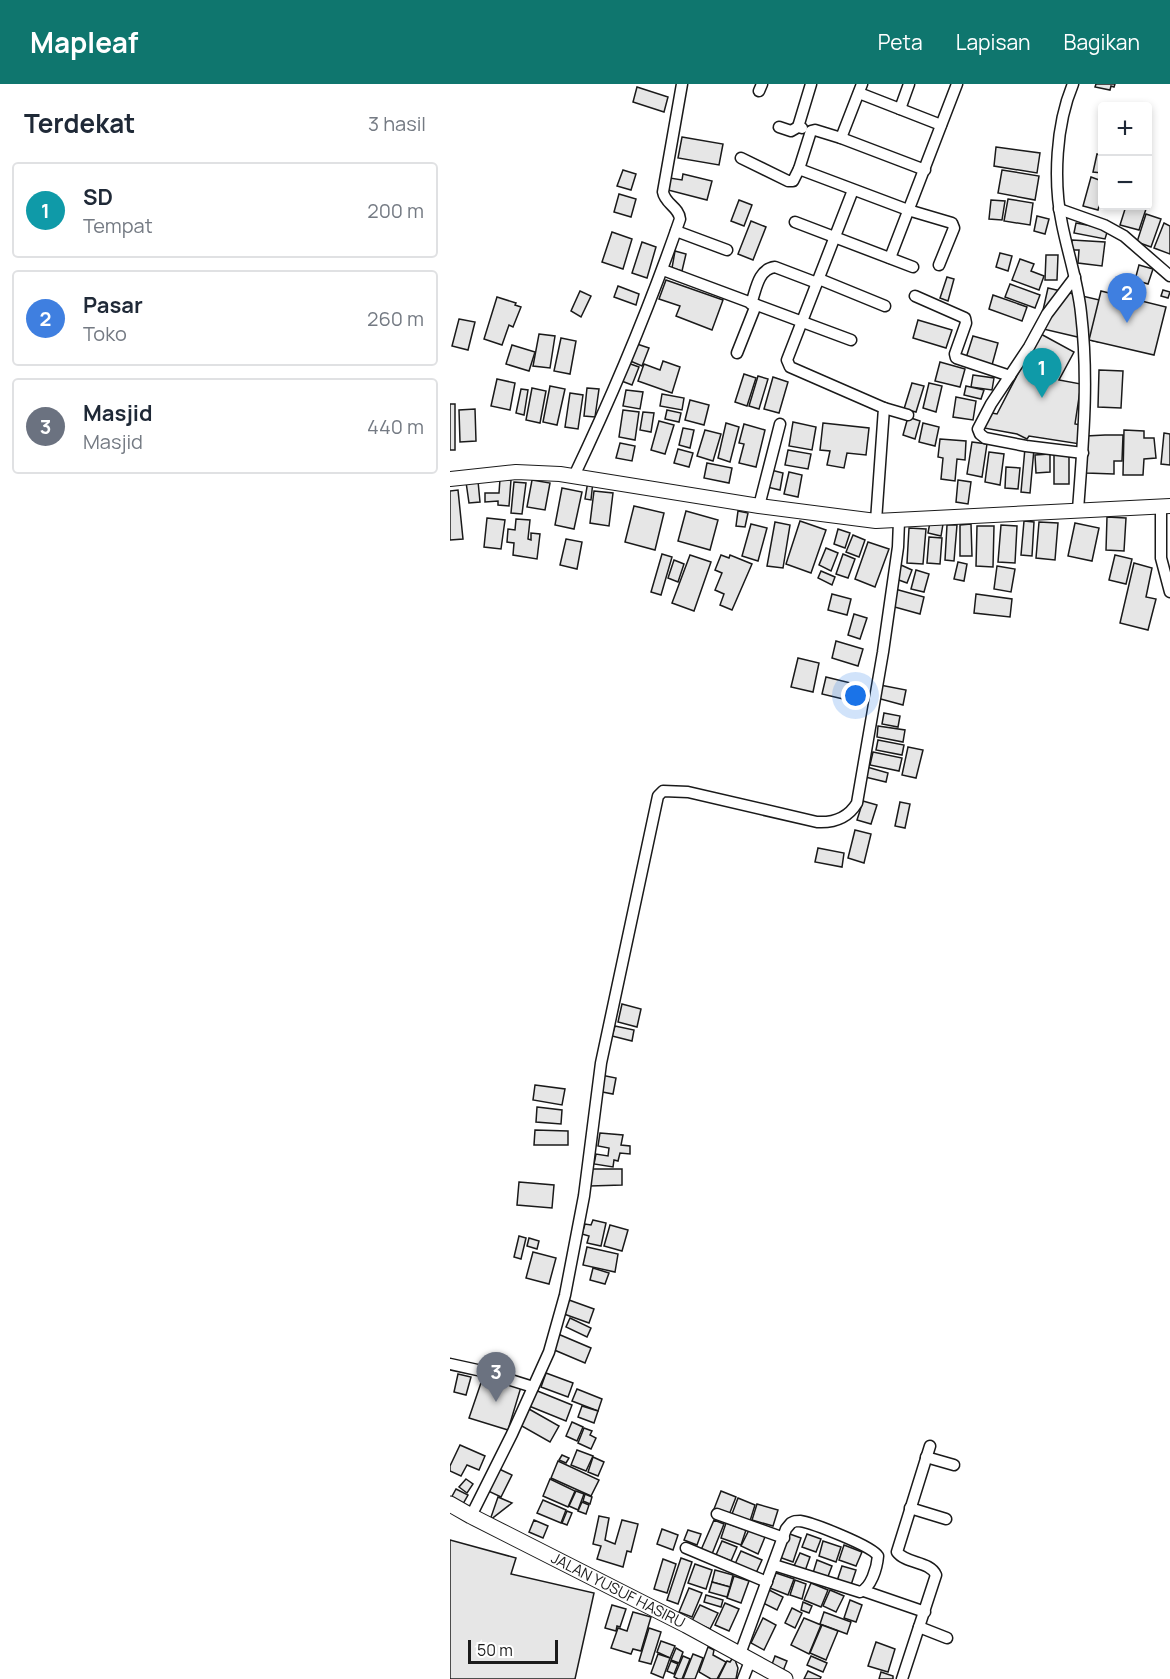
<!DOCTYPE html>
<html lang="id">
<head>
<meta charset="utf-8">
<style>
  :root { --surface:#fff; --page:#f6f6f7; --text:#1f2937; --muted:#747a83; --line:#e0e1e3; --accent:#0f766e }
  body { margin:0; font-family:Manrope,sans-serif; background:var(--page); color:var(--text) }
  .controls { position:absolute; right:18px; top:18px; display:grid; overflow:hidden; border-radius:6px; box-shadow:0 3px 9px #0003 }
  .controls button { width:54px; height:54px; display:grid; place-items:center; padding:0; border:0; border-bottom:2px solid var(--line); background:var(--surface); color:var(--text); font:30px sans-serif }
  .scale { position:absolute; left:18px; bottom:15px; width:90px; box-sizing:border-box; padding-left:6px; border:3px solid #1a1a1a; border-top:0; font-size:16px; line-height:21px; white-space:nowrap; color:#1a1a1a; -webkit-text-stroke:4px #fff; paint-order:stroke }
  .you { position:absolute; left:406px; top:612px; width:21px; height:21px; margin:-15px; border:4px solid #fff; border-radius:50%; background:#1a73e8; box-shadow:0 0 0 9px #1a73e833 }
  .badge { display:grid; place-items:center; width:39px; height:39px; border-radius:50%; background:var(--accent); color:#fff; font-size:20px; font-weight:700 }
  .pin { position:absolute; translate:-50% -50px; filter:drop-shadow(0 2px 3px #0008) }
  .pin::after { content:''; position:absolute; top:32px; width:21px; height:18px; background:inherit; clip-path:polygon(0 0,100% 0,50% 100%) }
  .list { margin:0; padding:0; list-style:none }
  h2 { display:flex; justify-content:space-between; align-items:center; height:78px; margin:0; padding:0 24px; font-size:26px }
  h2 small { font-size:20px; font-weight:400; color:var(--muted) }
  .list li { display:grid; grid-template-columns:39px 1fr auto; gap:18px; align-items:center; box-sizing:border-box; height:96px; margin:0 12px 12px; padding:0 12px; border:2px solid var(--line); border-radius:6px }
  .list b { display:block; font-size:22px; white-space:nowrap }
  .list p { margin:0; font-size:20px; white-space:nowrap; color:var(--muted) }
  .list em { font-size:20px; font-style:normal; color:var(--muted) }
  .map { position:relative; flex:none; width:720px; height:1595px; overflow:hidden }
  header { display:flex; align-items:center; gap:36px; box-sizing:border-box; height:84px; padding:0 30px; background:var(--accent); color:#fff }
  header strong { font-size:28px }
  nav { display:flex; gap:33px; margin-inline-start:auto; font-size:21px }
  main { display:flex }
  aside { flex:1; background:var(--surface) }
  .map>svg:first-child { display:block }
</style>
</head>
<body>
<header>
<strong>Mapleaf</strong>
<nav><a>Peta</a><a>Lapisan</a><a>Bagikan</a></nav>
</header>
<main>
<aside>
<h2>Terdekat<small>3 hasil</small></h2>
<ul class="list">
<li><span class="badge" style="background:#0f9aa8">1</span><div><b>SD</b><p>Tempat</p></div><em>200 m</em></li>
<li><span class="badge" style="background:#3f7fe0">2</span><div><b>Pasar</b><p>Toko</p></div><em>260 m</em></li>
<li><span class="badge" style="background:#6b7280">3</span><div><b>Masjid</b><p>Masjid</p></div><em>440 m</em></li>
</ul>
</aside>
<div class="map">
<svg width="720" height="1595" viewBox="0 0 720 1595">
  <rect width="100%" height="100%" fill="#fff"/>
  <!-- building -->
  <g fill="#e6e6e6" stroke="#1a1a1a" stroke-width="1.5">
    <polygon points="646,0 665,0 664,3 661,2 660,6 645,3"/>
    <polygon points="187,3 218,13 214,28 183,18"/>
    <polygon points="232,53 273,60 269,81 228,74"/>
    <polygon points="546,63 590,69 587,89 544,82"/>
    <polygon points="647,70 652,71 652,89 643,88"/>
    <polygon points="173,86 186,90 181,106 167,102"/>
    <polygon points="552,86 589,92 585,116 548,109"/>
    <polygon points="233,90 262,97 257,116 218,106 220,94 232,96"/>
    <polygon points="641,93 652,97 652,110 648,126 633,122"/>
    <polygon points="169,110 186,115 181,133 164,128"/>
    <polygon points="558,115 583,119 580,141 554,137"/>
    <polygon points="289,116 302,121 294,142 281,137"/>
    <polygon points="541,116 555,117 552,136 539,135"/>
    <polygon points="676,122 685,122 696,125 689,146 670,141"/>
    <polygon points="696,130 711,135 701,163 687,158"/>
    <polygon points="587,132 599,135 595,150 584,147"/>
    <polygon points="301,137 316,143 303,176 288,170"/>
    <polygon points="626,139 658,145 655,155 624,149"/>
    <polygon points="714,139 720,142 720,170 704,164"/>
    <polygon points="162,148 182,155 173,185 152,178"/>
    <polygon points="622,156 655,158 652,182 628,179 629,166 621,166"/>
    <polygon points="192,158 206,163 197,194 182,189"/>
    <polygon points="225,167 236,170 232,187 222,184"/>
    <polygon points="550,169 562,172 558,187 546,183"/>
    <polygon points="596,171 608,171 607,196 595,196"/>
    <polygon points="570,175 584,180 581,187 594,192 589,206 562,196"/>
    <polygon points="689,181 703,185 698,200 685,196"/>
    <polygon points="497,193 504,195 498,217 490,214"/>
    <polygon points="216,196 273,216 262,246 226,232 230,222 209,215"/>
    <polygon points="560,200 590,211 585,224 555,213"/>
    <polygon points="168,202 189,210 186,221 164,213"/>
    <polygon points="598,204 658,218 649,258 589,244"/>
    <polygon points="713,206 720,208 718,214 711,212"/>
    <polygon points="130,207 141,212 131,233 121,227"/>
    <polygon points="651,207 716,223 704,271 639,256"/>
    <polygon points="543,211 577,223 572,237 539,225"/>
    <polygon points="47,213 66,219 65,221 71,223 63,243 59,241 52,261 34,255"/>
    <polygon points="9,235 25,238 18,266 2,262"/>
    <polygon points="468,236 502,246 496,264 463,254"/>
    <polygon points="589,249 624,268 609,296 631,300 625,340 631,341 630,360 579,352 577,355 567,350 534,344 536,328 547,330"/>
    <polygon points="89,250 105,252 100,284 83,282"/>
    <polygon points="523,252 548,259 542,281 516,274"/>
    <polygon points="111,254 126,257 120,290 104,287"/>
    <polygon points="184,259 199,264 192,282 178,276"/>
    <polygon points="62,261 85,268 79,287 56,280"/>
    <polygon points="213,277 230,283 222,309 188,297 194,280 210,286"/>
    <polygon points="175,278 189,283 182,301 169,296"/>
    <polygon points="490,278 515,285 510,303 485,297"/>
    <polygon points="649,286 673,287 671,324 648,323"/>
    <polygon points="294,290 306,294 297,322 285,318"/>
    <polygon points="523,291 544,294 542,306 521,303"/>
    <polygon points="308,292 318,295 309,325 299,322"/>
    <polygon points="323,293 338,298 329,329 314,325"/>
    <polygon points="47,295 65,299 60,326 41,322"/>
    <polygon points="462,299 474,302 466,328 454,325"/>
    <polygon points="479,299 492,302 486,328 473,324"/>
    <polygon points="100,302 115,305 107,341 93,338"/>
    <polygon points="516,302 534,306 531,315 514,311"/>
    <polygon points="82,304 96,307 90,339 76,336"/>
    <polygon points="137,304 149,305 145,333 134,332"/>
    <polygon points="71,305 78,306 74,331 66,329"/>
    <polygon points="176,306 193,308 190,325 173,322"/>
    <polygon points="120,309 133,311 128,345 115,343"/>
    <polygon points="212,310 234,314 232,326 210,322"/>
    <polygon points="506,313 526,317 523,336 503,333"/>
    <polygon points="240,316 259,321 254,341 235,336"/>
    <rect x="0" y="320" width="5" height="46"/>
    <polygon points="25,325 26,357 10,358 9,326"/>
    <polygon points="173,326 189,328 185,356 169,353"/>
    <polygon points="217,326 231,329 229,338 215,335"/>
    <polygon points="193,328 204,329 201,348 190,346"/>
    <polygon points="458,333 470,337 465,355 453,351"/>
    <polygon points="209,337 224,341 215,370 201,366"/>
    <polygon points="343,338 366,343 362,366 339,362"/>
    <polygon points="276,339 289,343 280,378 268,374"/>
    <polygon points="373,339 419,344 416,371 397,369 394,384 377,381 380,367 370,366"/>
    <polygon points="473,339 489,343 485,362 469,358"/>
    <polygon points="294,340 315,346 306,383 289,379 294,360 289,359"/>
    <polygon points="233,344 244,346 240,364 229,361"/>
    <polygon points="255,346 271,350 263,377 247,372"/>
    <polygon points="674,346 694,347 694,354 704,354 706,374 694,375 693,391 673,391"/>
    <polygon points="714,349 720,350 720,381 711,380"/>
    <polygon points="655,351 673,351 672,377 664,377 664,390 636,389 636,352"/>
    <polygon points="490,355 516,357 515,376 507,375 505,397 491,395 493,374 488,373"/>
    <polygon points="522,358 537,360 532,393 517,390"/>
    <polygon points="170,359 185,362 182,377 166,374"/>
    <polygon points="575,364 584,365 580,409 571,408"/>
    <polygon points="228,365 243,369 239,383 224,379"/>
    <polygon points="338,366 361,370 358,385 335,381"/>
    <polygon points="539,368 554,370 550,401 535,398"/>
    <polygon points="604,369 619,370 619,400 604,400"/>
    <polygon points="600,370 600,388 586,389 585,371"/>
    <polygon points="257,379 282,384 279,399 254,394"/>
    <polygon points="556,383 570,384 568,405 555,404"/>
    <polygon points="321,386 333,389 330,406 317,403"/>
    <polygon points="339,388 352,391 348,413 334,410"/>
    <polygon points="50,395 61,396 59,422 48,421 48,417 35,418 35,409 49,409"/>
    <polygon points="82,396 100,399 95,426 77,423"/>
    <polygon points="508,396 521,398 518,420 506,418"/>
    <polygon points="28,397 30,418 19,419 16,398"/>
    <polygon points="138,397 143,397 141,416 135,415"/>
    <polygon points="64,398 76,399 72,430 61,429"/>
    <polygon points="112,404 132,408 124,445 105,441"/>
    <polygon points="8,406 13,455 0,456 0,407"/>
    <polygon points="144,407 163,409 159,442 140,439"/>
    <polygon points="184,422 214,429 205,466 175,458"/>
    <polygon points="236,427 268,436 260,466 228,457"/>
    <polygon points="288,427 298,429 295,443 286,442"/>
    <polygon points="657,433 676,434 674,467 656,466"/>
    <polygon points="37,434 55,436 51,465 34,463"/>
    <polygon points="66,435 80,436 78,455 81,456 81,449 90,450 87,475 63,471 64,459 57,458 58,445 65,446"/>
    <polygon points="350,437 376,446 361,489 336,480"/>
    <polygon points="574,437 584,438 582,472 571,471"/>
    <polygon points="325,438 340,441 333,484 317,482"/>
    <polygon points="480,438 493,440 491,452 478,449"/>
    <polygon points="589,438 608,439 605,476 586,474"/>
    <polygon points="625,439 649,444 642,477 618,472"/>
    <polygon points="301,440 317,444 308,477 292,472"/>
    <polygon points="521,440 522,472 510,472 510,441"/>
    <polygon points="497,441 507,441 504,477 495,476"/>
    <polygon points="551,441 567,442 565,479 548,478"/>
    <polygon points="527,442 544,442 543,483 526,482"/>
    <polygon points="459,444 476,445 473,480 457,479"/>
    <polygon points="388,445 400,449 395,464 384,460"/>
    <polygon points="403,451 415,456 409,473 396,468"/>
    <polygon points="479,453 492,454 490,480 477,479"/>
    <polygon points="116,455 132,458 127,485 110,481"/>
    <polygon points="418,458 439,465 425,503 405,495"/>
    <polygon points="376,464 388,469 381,487 369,481"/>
    <polygon points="212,470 222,473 211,511 201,508"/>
    <polygon points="393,470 405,475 398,494 386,490"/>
    <polygon points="240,471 261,478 244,527 222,519"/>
    <polygon points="271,471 279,474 280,471 302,480 282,526 270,521 274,510 265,506 272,489 265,486"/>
    <polygon points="665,471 682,475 676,500 659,496"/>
    <polygon points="224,476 234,480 228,498 218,494"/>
    <polygon points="508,478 517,480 514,497 504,495"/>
    <polygon points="684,479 702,484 696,513 706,515 698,546 670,539"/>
    <polygon points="451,481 462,486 457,499 446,495"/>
    <polygon points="547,482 565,485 561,508 544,505"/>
    <polygon points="466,486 479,490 474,508 461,505"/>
    <polygon points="371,487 385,493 382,501 368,494"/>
    <polygon points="445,505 474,513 470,530 441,522"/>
    <polygon points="382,510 401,515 397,531 378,526"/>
    <polygon points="526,510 562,515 560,533 524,529"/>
    <polygon points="404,530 417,534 410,555 398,551"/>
    <polygon points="386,557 413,565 408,582 382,574"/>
    <polygon points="348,574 369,579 363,608 341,603"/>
    <polygon points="376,593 413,602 410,619 372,610"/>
    <polygon points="430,601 456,606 453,621 427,614"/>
    <polygon points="434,629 450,632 448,643 432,640"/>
    <polygon points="428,642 455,646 453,658 427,653"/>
    <polygon points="428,656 454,661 452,671 426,666"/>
    <polygon points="458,663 473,666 466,694 452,691"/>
    <polygon points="423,668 452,674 449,687 420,681"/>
    <polygon points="417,683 438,689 436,698 415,693"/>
    <polygon points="413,717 427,721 421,740 407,736"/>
    <polygon points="450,718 460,720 455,744 445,742"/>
    <polygon points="405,746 421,750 414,779 398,774"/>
    <polygon points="368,764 394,769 392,783 365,778"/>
    <polygon points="172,920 191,925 187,943 168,938"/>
    <polygon points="165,942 184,946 182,957 162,952"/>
    <polygon points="151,991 166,994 163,1010 147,1007"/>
    <polygon points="85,1001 115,1005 112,1021 83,1016"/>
    <polygon points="87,1023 112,1026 111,1040 86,1038"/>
    <polygon points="85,1046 118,1047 118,1061 84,1061"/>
    <polygon points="150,1049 173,1051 171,1061 180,1062 180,1070 170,1069 168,1077 164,1076 163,1083 144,1080 146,1070 158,1072 159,1064 148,1062"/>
    <polygon points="140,1085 172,1085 172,1101 140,1102"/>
    <polygon points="69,1098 104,1101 102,1124 67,1121"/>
    <polygon points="143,1136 156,1139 151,1162 137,1159 139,1152 132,1150 135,1140 141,1141"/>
    <polygon points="160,1141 178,1146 172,1167 154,1162"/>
    <polygon points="69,1152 76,1154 71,1175 64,1173"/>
    <polygon points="79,1154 89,1157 87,1165 77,1162"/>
    <polygon points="137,1163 168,1170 165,1188 133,1181"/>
    <polygon points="83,1168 106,1174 99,1200 76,1194"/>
    <polygon points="143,1184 159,1189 155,1200 140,1196"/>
    <polygon points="119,1216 144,1225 139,1239 114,1230"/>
    <polygon points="120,1234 141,1244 137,1253 116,1243"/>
    <polygon points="108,1250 141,1264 135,1279 102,1265"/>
    <polygon points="96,1289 123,1299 118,1313 91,1303"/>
    <polygon points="8,1290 21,1293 16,1311 4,1308"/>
    <polygon points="34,1290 71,1303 58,1346 19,1334"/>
    <polygon points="127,1305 152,1315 148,1327 122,1317"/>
    <polygon points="85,1306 122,1321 116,1337 79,1322"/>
    <polygon points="132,1322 148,1327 144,1339 128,1333"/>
    <polygon points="79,1325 109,1342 100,1358 70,1341"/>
    <polygon points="122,1338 133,1343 127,1357 116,1352"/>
    <polygon points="134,1344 142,1347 140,1351 146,1354 141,1365 128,1359"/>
    <polygon points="10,1361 35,1372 29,1386 17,1381 11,1392 0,1387 0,1382"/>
    <polygon points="127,1366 143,1372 136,1387 121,1381"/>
    <polygon points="112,1371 119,1374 116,1379 109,1376"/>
    <polygon points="143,1373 154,1378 148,1392 138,1388"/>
    <polygon points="108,1377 149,1396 141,1412 101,1394"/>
    <polygon points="47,1384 62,1391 51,1413 36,1406"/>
    <polygon points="16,1395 23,1400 17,1409 9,1403"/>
    <polygon points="100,1395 125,1407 118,1423 93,1412"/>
    <polygon points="6,1405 18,1411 10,1425 0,1416"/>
    <polygon points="126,1407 134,1410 128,1426 119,1422"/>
    <polygon points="271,1407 286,1413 279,1431 264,1425"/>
    <polygon points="135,1410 142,1413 140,1420 133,1417"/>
    <polygon points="48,1413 62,1419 40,1436"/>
    <polygon points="288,1414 305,1421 300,1437 282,1430"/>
    <polygon points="93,1416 116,1426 111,1439 87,1429"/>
    <polygon points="132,1418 139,1421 136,1430 128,1427"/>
    <polygon points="307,1420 328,1426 323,1442 302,1436"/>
    <polygon points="117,1427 122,1429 117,1441 112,1439"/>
    <polygon points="149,1432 159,1434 155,1456 165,1460 172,1436 188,1440 181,1468 177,1467 173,1483 147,1475 151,1462 143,1460"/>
    <polygon points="84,1436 98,1442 93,1454 79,1448"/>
    <polygon points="264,1436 274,1440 262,1470 251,1466"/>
    <polygon points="276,1439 296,1446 291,1461 271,1454"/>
    <polygon points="212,1445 228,1451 223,1466 207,1460"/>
    <polygon points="238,1446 251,1450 247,1461 234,1456"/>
    <polygon points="299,1446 315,1453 308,1470 291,1462"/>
    <polygon points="337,1449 351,1454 343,1478 329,1473"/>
    <polygon points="357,1450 371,1455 366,1468 352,1463"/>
    <polygon points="0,1456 66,1474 61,1490 144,1509 125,1595 0,1595"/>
    <polygon points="272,1457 287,1463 281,1477 266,1471"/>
    <polygon points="373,1457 391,1463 386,1478 369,1472"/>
    <polygon points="394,1461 412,1468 406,1482 389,1476"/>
    <polygon points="291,1467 312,1476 306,1489 285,1480"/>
    <polygon points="350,1469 360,1473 355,1487 344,1482"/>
    <polygon points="231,1474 242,1478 228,1520 217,1516"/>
    <polygon points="213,1475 226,1480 217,1509 204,1505"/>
    <polygon points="367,1476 382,1482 377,1495 363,1489"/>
    <polygon points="245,1480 262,1486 256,1505 238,1499"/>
    <polygon points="392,1482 406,1486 400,1504 386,1500"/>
    <polygon points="265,1486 283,1491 280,1503 262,1498"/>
    <polygon points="326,1489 344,1495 338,1511 320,1504"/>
    <polygon points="284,1492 299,1497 291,1519 277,1514"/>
    <polygon points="345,1496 356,1500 352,1515 340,1511"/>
    <polygon points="262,1498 280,1503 277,1513 259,1508"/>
    <polygon points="361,1499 378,1506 371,1523 354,1516"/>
    <polygon points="239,1504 252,1509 242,1533 229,1528"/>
    <polygon points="319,1506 333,1513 327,1526 313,1519"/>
    <polygon points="380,1506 394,1512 386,1528 373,1522"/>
    <polygon points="256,1511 273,1516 271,1523 254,1518"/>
    <polygon points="400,1516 412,1521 406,1538 394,1534"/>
    <polygon points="353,1518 362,1522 359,1529 351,1526"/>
    <polygon points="275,1519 289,1525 279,1547 265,1541"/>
    <polygon points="162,1521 176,1525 170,1543 167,1542 166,1547 155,1544"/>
    <polygon points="250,1521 268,1529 260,1545 242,1537"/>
    <polygon points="342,1524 352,1529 345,1544 335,1539"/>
    <polygon points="183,1528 201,1533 191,1567 183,1565 181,1570 161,1564 168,1544 177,1547"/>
    <polygon points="374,1528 401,1538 397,1550 370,1540"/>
    <polygon points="313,1534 326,1541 314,1566 301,1559"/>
    <polygon points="354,1534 371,1541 359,1570 341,1561"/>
    <polygon points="372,1541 388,1547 376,1576 360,1569"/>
    <polygon points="199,1544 211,1548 201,1580 189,1577"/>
    <polygon points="211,1557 225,1562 220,1574 207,1568"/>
    <polygon points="426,1558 445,1565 438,1588 418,1582"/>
    <polygon points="258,1563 264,1566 263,1571 276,1578 267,1595 261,1595 249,1588"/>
    <polygon points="226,1564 233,1568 229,1579 221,1576"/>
    <polygon points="208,1570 220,1574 213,1594 201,1589"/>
    <polygon points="243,1570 253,1574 245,1595 233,1595"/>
    <polygon points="233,1572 240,1575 232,1595 228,1595 224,1593"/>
    <polygon points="325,1572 337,1577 333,1587 321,1583"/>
    <polygon points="361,1572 377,1579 373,1588 357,1581"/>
    <polygon points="282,1575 285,1576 288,1584 286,1595 268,1595 277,1577 280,1578"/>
    <polygon points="221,1577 228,1580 224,1590 217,1587"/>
    <polygon points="358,1587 371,1593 370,1595 354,1595"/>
    <polygon points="431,1588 443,1592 443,1595 429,1595"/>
  </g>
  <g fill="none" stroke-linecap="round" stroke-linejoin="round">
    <defs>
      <g id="minor">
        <path d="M623 0C606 40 603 97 612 140 618 170 628 199 631 229 639 297 633 358 628 426"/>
        <polyline points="309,7 312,0"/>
        <polyline points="409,9 491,41"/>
        <polyline points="450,25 459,0"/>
        <polyline points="329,43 341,47 348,43 352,44"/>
        <polyline points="348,43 361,0"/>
        <polyline points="391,54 412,0"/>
        <polyline points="291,74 338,97 343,97 349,85 458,126 502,139 504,144 489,181"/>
        <polyline points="349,85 361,47 365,46 391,54 475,86"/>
        <polyline points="403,106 337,276 340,283 434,324 426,437"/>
        <polyline points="609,125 654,141 674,152 720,192"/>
        <polyline points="345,138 463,183"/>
        <polyline points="226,147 277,166"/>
        <polyline points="440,174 507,0"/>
        <polyline points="213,186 401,256"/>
        <polyline points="625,193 597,230 579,263 541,320 528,345 530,350 535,354 576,362 633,369"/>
        <polyline points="369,195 435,222"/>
        <polyline points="465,212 515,234 516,239 505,270 506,274 560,292"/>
        <path d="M301 220C306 206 308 185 325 183L367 199"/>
        <polyline points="287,269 306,221"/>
        <polyline points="434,324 458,331"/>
        <path d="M124 392C164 308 200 222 230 135 229 123 215 120 213 108L232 0"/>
        <polyline points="309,422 330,340"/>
        <polyline points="711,422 711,474 720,508"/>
        <polyline points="0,1280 32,1287 83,1303"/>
        <polyline points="476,1373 504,1381"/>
        <polyline points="460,1424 496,1435"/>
        <polyline points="267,1430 334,1454"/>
        <path d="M21 1432 62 1350 99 1268 115 1211 134 1112 151 979 208 712 213 707 238 708 367 738C384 739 398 734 407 719L433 568 448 463 449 437"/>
        <polyline points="236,1464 317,1498"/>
        <polyline points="414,1507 475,1528"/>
        <polyline points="469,1543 497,1554"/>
        <path d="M290 1570 336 1445 341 1439C345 1437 345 1437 350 1437 363 1439 422 1462 428 1472 427 1484 421 1504 410 1508L324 1481"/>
        <polyline points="293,1595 300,1577"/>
        <path d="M452 1595 486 1491C480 1477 456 1480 447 1468L480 1362"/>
      </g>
      <polyline id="tertiary" points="0,395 66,388 110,390 309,422 426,437 720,422"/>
      <g id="secondary">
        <path id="s1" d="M0 1420 21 1432 236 1541 335 1595"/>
      </g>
    </defs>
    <!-- minor casing -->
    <use href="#minor" stroke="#1a1a1a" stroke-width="13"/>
    <!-- tertiary casing -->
    <use href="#tertiary" stroke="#1a1a1a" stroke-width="16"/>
    <!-- secondary casing -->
    <use href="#secondary" stroke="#1a1a1a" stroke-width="17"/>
    <!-- minor -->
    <use href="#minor" stroke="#fff" stroke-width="10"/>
    <!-- tertiary -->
    <use href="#tertiary" stroke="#fff" stroke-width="14"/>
    <!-- secondary -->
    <use href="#secondary" stroke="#fff" stroke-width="15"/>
  </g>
  <g text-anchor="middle" stroke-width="4.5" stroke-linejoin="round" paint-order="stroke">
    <!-- street labels -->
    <g font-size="15" fill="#1a1a1a" stroke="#fff">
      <text dy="5" stroke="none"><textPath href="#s1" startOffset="189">JALAN YUSUF HASIRU</textPath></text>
    </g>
  </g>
</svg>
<div class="controls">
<button>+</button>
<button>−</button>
</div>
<div class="scale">50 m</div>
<div class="you"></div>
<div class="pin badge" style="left:592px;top:314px;background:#0f9aa8">1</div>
<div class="pin badge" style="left:677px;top:239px;background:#3f7fe0">2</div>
<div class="pin badge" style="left:46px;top:1318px;background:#6b7280">3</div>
</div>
</main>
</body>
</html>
